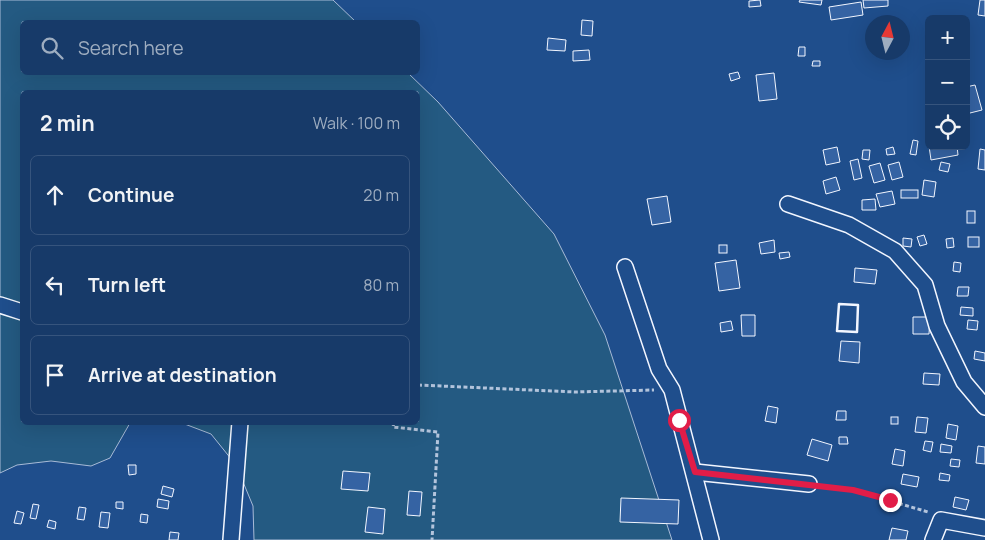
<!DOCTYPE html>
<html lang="en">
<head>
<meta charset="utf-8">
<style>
  :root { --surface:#173a69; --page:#20416f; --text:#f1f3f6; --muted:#9eadc0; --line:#36547d }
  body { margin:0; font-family:Manrope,sans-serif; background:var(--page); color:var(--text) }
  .controls { position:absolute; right:15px; top:15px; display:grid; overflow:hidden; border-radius:8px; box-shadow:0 5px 20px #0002 }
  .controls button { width:45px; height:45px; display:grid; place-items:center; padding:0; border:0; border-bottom:1px solid var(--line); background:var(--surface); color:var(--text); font:25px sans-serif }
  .compass { position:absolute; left:865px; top:15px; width:45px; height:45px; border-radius:50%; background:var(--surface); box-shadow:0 5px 20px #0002; rotate:7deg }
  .stop { position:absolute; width:15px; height:15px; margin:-11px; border:4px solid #e11d48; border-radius:50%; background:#fff }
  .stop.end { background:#e11d48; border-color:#fff; box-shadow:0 1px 5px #0008 }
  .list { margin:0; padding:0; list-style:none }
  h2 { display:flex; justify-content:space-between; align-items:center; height:65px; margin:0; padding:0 20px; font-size:21px }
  h2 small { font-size:16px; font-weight:400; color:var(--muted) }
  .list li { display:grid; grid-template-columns:32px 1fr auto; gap:15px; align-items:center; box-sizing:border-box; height:80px; margin:0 10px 10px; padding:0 10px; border:1px solid var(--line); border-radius:8px }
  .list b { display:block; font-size:19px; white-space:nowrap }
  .list em { font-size:16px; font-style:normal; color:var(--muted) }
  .icon { flex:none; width:28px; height:28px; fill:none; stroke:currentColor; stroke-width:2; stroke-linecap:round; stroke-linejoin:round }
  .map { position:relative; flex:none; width:985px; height:540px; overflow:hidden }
  .search { position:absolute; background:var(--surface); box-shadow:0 5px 20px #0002; left:20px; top:20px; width:400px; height:55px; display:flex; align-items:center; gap:12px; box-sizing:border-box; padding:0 18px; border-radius:8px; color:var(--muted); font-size:19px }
  .panel { position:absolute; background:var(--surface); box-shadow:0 5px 20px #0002; left:20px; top:90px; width:400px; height:335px; border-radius:8px }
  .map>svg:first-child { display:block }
</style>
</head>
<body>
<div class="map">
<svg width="985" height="540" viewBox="0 0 985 540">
  <rect width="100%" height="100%" fill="#1f4e8c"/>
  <!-- green -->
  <polygon fill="#245a82" stroke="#a8bbd7" points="0,0 333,0 356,22 22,22 22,72 408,73 438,102 554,234 605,335 672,540 254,540 253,506 236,465 211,434 182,423 418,422 418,92 22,92 22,422 130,423 110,458 91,466 51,461 17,465 0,473"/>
  <!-- building -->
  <g fill="#3563a3" stroke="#f2f6ff">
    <polygon points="760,0 761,6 749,7 749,1"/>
    <polygon points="800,0 822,0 821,5 799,2"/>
    <polygon points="863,0 888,0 888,6 864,8"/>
    <polygon points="980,0 985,0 985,16 978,15"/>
    <polygon points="861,2 863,15 831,20 829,7"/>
    <polygon points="582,20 593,21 592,36 581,35"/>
    <polygon points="548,38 566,40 565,51 547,50"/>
    <polygon points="799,47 805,47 805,56 798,56"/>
    <polygon points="589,50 590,60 573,61 573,51"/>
    <polygon points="813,61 820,61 820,66 812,66"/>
    <polygon points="738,72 740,78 731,81 729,74"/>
    <polygon points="774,73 777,99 759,101 756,75"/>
    <polygon points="975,85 982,110 966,114 966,87"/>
    <polygon points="913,140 918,141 916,155 910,154"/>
    <polygon points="929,146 957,146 958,155 931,160"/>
    <polygon points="837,147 840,162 826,165 823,150"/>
    <polygon points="893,147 895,154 887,155 886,149"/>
    <polygon points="980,149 985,150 985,170 978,169"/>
    <polygon points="863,150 870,150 869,160 862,159"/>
    <polygon points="858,159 862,178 854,180 850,161"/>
    <polygon points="899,162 903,177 892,180 888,165"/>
    <polygon points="941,162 950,164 948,172 939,170"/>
    <polygon points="880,163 885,180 874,183 869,166"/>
    <polygon points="836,177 840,190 826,194 823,181"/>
    <polygon points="924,180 936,182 934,197 922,195"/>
    <rect x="901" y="190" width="17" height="8"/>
    <polygon points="892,191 895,204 880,207 876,194"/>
    <polygon points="667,196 671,222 652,225 647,199"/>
    <polygon points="875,199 876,210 862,210 862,200"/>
    <rect x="967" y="211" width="8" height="12"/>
    <polygon points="924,235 927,244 920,246 917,237"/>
    <rect x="968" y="237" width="11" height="10"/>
    <polygon points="903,238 912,239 911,247 903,246"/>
    <polygon points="953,238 954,247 947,248 946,239"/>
    <polygon points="774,240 775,252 761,254 759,243"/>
    <rect x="719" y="245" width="8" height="8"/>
    <polygon points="789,252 790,257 780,259 779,253"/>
    <polygon points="736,260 740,288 719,291 715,263"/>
    <polygon points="954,262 961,263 960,272 953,271"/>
    <polygon points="855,268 877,270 875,284 854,282"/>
    <polygon points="958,287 969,287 968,296 957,296"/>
    <polygon points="961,307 973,308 973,316 960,315"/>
    <polygon points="741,315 755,315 755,336 742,336"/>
    <polygon points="913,317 930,317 929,334 913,334"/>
    <polygon points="968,320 978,321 977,330 967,329"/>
    <polygon points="731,321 733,330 721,332 720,323"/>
    <polygon points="841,341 860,342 859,363 839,361"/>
    <polygon points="975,351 985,353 985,361 974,359"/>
    <polygon points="924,373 940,374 939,385 923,384"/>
    <polygon points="768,406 778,408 776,423 765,421"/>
    <polygon points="837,411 846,411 846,420 836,420"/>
    <rect x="891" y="417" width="7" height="7"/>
    <polygon points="917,417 928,418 926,433 915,432"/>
    <polygon points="948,424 958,426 956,440 946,438"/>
    <polygon points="839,437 847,437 848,444 839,444"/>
    <polygon points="812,439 832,445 828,461 807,455"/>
    <polygon points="925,441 933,442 931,452 923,450"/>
    <polygon points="941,444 952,446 951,453 940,452"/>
    <polygon points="978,446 985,447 985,464 976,463"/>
    <polygon points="895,449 905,451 903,466 892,464"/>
    <polygon points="951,459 960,460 959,467 950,466"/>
    <polygon points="128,465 136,465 136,474 129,475"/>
    <polygon points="343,471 370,473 368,491 341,489"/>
    <polygon points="940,473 950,475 949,481 939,480"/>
    <polygon points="903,474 919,477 917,487 901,484"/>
    <polygon points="163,486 174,489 172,497 161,494"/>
    <polygon points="409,491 422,492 420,516 407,515"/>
    <polygon points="955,497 969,500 966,510 953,507"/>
    <polygon points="621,498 679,500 678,524 620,522"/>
    <polygon points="158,499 169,501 168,509 157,507"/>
    <polygon points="116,502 123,502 123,509 116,508"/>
    <polygon points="33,504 39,505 36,519 30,518"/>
    <polygon points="79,507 86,508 84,520 77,519"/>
    <polygon points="368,507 385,509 383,534 365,532"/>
    <polygon points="17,511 24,513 21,524 14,523"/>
    <polygon points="101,512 110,513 108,528 99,527"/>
    <polygon points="141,514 148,515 147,523 140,522"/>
    <polygon points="49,520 56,522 55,529 47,527"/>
    <polygon points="892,528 908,531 906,540 889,540"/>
    <polygon points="170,532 179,533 178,540 169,540"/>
  </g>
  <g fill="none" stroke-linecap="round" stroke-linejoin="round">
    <defs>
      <g id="minor">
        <polyline points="788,204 849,225 895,251 925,285 937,326 964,382 985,407"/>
        <polyline points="625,267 659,369 672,390 711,540"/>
        <polyline points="0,305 22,312"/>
        <polyline points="695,472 809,484"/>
        <polyline points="231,540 240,422"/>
        <polyline points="933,540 941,520 985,528"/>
      </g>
    </defs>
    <!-- minor casing -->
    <use href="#minor" stroke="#f2f6ff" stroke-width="18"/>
    <!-- path -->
    <g stroke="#b3c4dc" stroke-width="3" stroke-dasharray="4 2.5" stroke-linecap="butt">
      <polyline points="418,385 575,392 654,390"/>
      <polyline points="394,422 393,427 438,432 432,540"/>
      <polyline points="823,486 853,490 928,512"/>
    </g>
    <!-- minor -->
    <use href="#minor" stroke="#1f4e8c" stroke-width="15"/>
    <!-- wall -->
    <polygon stroke="#f2f6ff" stroke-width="2.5" points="839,304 858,305 857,332 837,331"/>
  </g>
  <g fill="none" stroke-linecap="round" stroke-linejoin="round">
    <!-- route -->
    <polyline stroke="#e11d48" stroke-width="6" points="679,420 695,472 853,490 890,500"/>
  </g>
</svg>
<div class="controls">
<button>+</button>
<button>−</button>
<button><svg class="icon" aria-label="locate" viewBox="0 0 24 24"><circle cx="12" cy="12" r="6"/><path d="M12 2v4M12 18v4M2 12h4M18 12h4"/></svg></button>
</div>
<svg class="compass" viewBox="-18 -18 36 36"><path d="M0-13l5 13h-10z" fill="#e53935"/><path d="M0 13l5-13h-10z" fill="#9eadc0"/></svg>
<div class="stop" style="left:679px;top:420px"></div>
<div class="stop end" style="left:890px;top:500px"></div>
<div class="search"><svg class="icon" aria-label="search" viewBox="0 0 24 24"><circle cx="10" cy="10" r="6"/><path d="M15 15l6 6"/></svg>Search here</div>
<section class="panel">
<h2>2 min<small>Walk · 100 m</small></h2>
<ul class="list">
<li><svg class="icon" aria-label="ahead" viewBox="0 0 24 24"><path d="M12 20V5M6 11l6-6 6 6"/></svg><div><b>Continue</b></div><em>20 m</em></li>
<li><svg class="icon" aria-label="left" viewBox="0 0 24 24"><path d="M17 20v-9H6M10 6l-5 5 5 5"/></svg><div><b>Turn left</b></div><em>80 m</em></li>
<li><svg class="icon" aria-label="arrive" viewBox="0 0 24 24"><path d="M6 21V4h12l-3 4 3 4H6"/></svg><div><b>Arrive at destination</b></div></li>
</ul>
</section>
</div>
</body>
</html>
